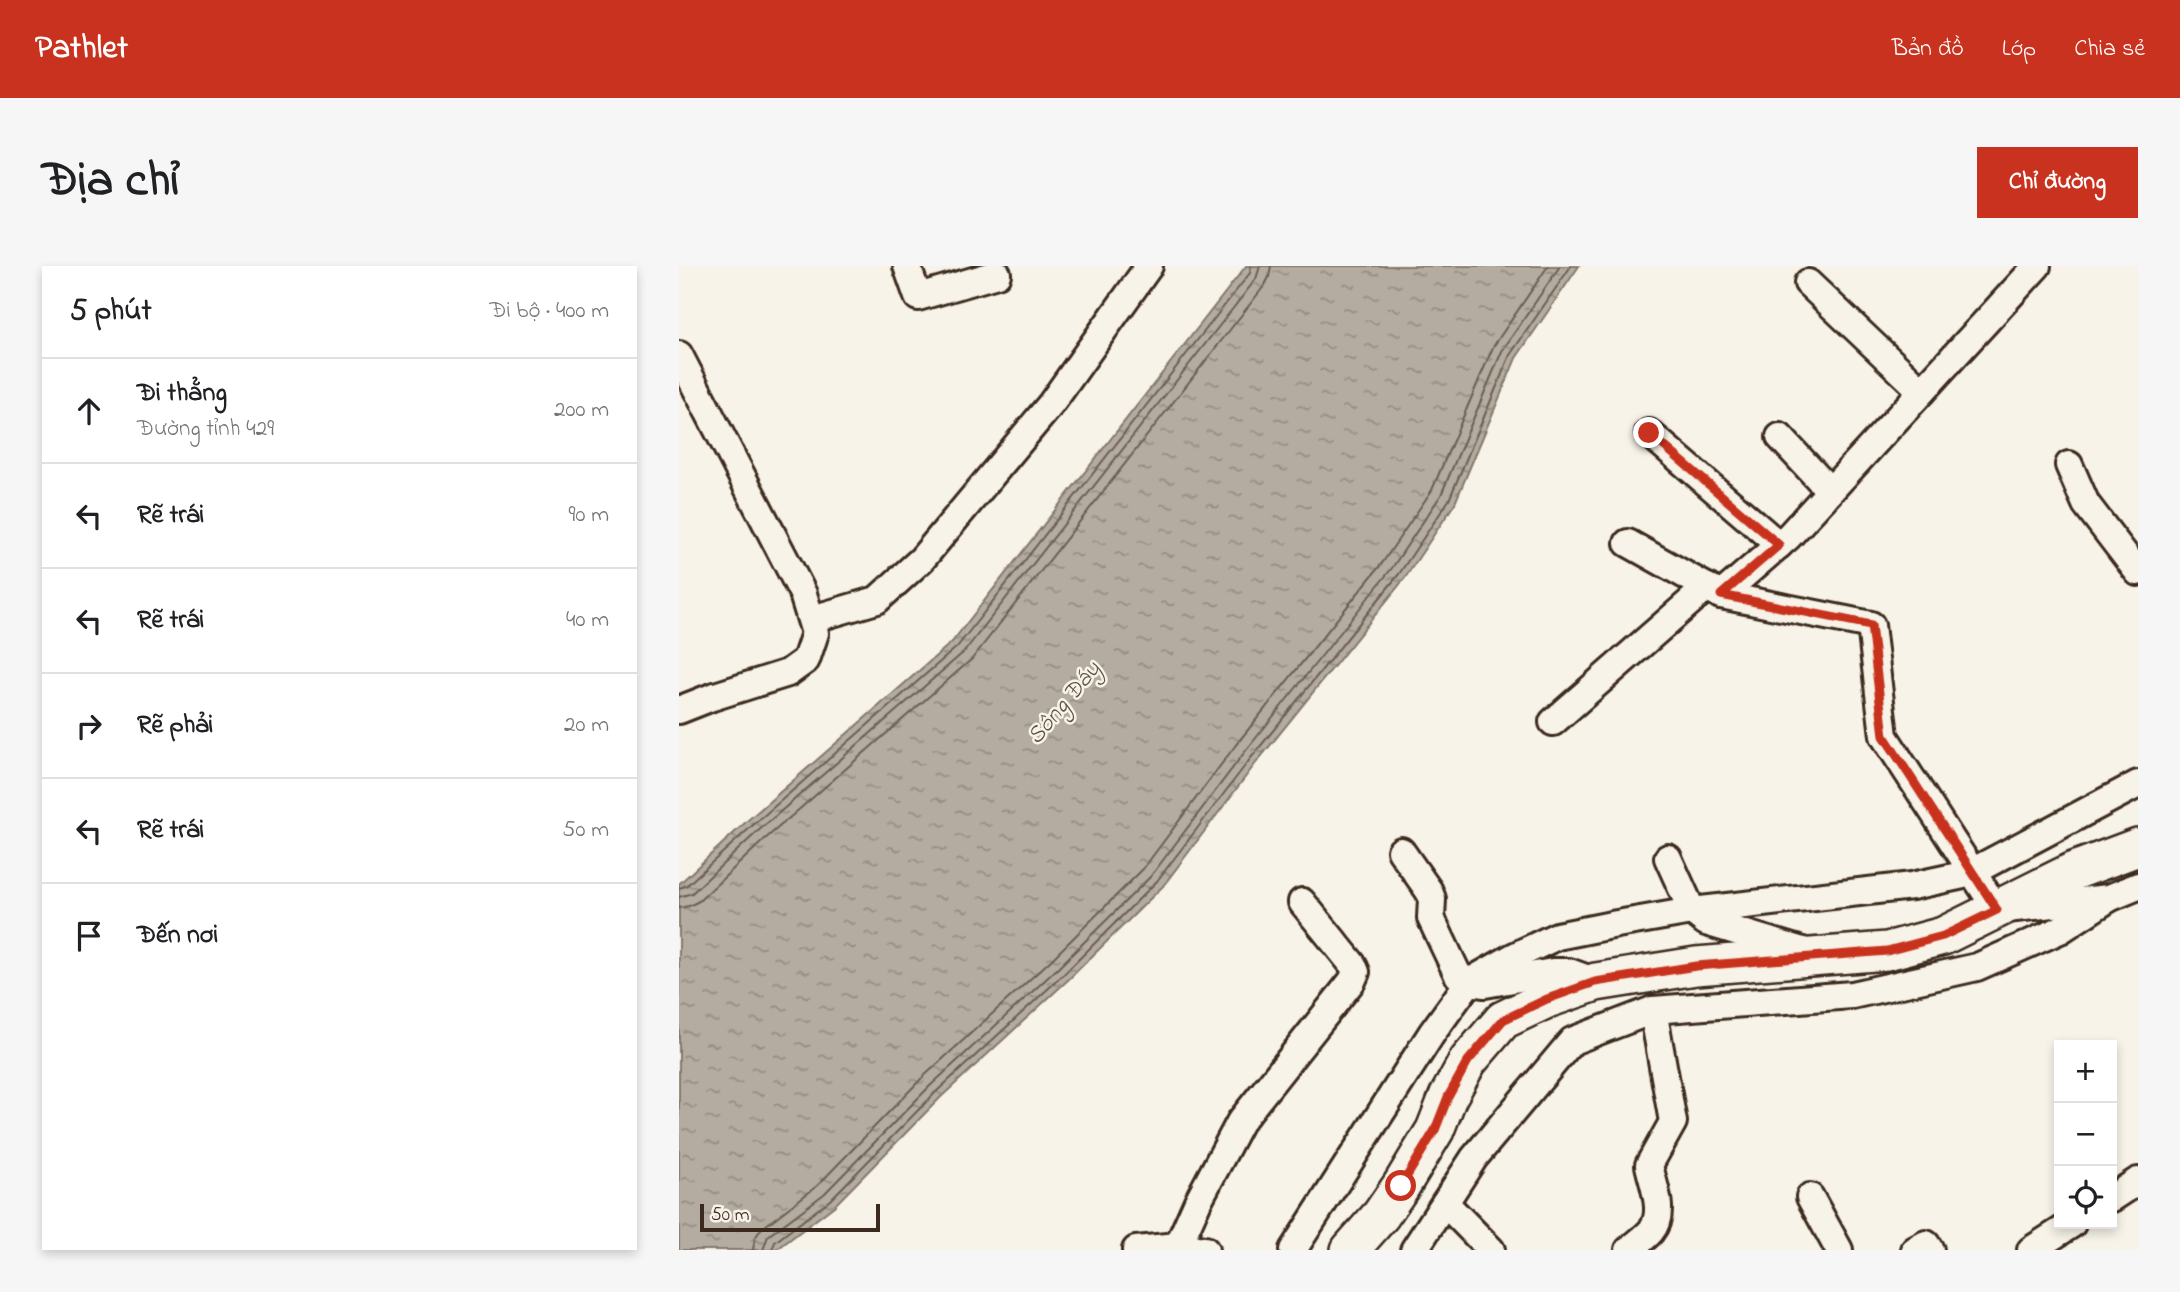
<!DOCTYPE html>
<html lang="vi">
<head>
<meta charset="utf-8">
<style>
  :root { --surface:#fff; --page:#f6f6f6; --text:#202124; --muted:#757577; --line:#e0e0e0; --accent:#c8321e }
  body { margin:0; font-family:"Indie Flower",sans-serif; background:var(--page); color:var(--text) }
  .controls { position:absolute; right:21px; bottom:21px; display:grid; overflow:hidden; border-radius:0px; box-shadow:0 4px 10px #0003 }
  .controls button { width:63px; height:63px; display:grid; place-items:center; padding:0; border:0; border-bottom:2px solid var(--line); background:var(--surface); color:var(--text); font:35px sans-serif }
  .scale { position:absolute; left:21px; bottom:18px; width:180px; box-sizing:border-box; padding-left:7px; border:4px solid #3b2a1e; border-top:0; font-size:19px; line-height:24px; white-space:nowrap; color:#3b2a1e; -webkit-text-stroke:5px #f7f3e8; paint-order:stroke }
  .stop { position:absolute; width:21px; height:21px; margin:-16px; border:5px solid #c8321e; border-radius:50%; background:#fff }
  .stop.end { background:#c8321e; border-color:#fff; box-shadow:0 2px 7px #0008 }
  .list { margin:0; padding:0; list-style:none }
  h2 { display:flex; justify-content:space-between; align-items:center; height:91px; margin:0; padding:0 28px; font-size:30px }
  h2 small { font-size:23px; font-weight:400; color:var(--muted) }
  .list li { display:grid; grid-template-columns:46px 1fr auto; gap:21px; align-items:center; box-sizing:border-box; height:105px; padding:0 28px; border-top:2px solid var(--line) }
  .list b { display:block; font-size:26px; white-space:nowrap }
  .list p { margin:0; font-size:23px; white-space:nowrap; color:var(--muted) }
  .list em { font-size:23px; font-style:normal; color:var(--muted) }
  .icon { flex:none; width:38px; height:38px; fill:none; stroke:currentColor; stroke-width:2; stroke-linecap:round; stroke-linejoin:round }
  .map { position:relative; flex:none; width:1459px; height:984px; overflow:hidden; border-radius:0px }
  header { display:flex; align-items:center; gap:42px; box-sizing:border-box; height:98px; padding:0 35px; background:var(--accent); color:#fff }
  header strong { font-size:33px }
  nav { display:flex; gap:38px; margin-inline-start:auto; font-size:24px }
  .intro { display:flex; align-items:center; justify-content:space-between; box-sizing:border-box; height:168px; padding:0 42px }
  h1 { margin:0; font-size:49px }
  .button { padding:18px 32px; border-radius:0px; background:var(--accent); color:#fff; font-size:24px; font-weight:700 }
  main { display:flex; gap:42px; padding:0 42px }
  aside { flex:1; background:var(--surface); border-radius:0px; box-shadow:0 4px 10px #0003 }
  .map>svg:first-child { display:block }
</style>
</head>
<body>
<header>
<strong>Pathlet</strong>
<nav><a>Bản đồ</a><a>Lớp</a><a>Chia sẻ</a></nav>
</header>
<div class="intro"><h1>Địa chỉ</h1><a class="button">Chỉ đường</a></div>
<main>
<aside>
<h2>5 phút<small>Đi bộ · 400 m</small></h2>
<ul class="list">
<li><svg class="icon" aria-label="ahead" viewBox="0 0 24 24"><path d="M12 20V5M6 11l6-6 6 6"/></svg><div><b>Đi thẳng</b><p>Đường tỉnh 429</p></div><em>200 m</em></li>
<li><svg class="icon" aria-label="left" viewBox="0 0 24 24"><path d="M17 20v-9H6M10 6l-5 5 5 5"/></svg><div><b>Rẽ trái</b></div><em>90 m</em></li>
<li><svg class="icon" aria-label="left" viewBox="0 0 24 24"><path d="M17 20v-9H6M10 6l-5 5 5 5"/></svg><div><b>Rẽ trái</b></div><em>40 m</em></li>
<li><svg class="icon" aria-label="right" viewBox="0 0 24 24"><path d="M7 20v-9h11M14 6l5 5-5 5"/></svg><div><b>Rẽ phải</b></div><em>20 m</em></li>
<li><svg class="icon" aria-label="left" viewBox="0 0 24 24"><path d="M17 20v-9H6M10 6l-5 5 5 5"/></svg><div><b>Rẽ trái</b></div><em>50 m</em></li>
<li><svg class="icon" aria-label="arrive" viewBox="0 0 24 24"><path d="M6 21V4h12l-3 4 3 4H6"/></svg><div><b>Đến nơi</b></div></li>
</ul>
</aside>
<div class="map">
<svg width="1459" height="984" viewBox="0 0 1459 984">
  <defs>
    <pattern id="water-ripples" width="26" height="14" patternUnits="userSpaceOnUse" patternTransform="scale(1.75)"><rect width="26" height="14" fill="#b4aca0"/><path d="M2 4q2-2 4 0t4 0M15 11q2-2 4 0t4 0" fill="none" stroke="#948c82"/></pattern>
  </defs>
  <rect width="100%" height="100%" fill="#f7f3e8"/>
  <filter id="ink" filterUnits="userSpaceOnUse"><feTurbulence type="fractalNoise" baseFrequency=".0143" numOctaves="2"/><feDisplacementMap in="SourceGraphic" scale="14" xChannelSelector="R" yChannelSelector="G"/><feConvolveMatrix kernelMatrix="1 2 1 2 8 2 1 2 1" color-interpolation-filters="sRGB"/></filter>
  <g filter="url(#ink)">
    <!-- water -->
    <polygon fill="url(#water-ripples)" stroke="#84786c" stroke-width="2" points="567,0 900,0 837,92 776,237 726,312 577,497 484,620 390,713 262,831 155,940 97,984 0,984 0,618 68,555 273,376"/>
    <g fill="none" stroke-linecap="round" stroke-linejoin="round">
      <!-- shore -->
      <g stroke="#6b5e52" stroke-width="2">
        <polyline points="0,622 7,620 73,560 278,381 571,7 572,0"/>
        <polyline points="0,631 13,627 78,566 285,386 577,13 581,0"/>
        <polyline points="0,642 10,640 20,635 85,574 293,393 586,19 590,11 592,0"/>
        <polyline points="74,984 76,972 82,963 138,920 243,812 372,694 464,603 556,480 704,296 753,224 814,81 869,0"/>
        <polyline points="84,984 89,970 145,928 251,820 379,702 472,610 565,487 713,302 762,229 823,85 881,0"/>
        <polyline points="93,984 96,976 151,934 257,826 385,708 478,615 572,492 720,308 770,234 831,89 892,0"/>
      </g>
      <defs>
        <g id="minor">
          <polyline points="228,0 239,31 318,8"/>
          <polyline points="1129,17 1243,125"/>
          <polyline points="0,89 124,328 136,367 127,394 109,407 33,431 0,444"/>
          <polyline points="970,167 1100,279"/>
          <polyline points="1101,171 1151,225"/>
          <polyline points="1390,199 1407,238 1459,306"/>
          <polyline points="949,277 1042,329 1192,359 1205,470 1318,644 1430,632 1459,620"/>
          <polyline points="1042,329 1109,271 1358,0"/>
          <polyline points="133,353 198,334 243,293 372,138 470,0"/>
          <polyline points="874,456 1028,321"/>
          <polyline points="722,585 750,625 753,633 752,652 779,709 790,716 806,718 874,706 890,706 917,716"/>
          <polyline points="989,592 1013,645 1027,656 1127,686"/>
          <polyline points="1131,931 1160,984"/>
          <polyline points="1433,932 1459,915"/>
          <polyline points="766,937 812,984"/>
          <polyline points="499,980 519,935 561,856 673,715 677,706 674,699 623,636"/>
          <polyline points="457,984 499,980 526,984"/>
          <polyline points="614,984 753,767 790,716 834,691 878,670 938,658 1013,645 1233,620 1289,608 1459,518"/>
          <polyline points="735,984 795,892 893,775 974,744 1173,729 1298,701 1381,664 1430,632"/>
          <path d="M950 984C957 978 966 972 972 965 987 947 974 919 970 899L994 856 974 744"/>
          <polyline points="1236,984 1247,978 1251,984"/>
          <polyline points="1352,984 1393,958"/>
        </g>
        <polyline id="secondary" points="671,984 702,949 722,920 756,864 769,831 789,795 824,754 868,733 917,716 1017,700 1208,685 1264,670 1395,605 1459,581"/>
      </defs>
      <!-- minor casing -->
      <use href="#minor" stroke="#3b2a1e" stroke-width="32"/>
      <!-- secondary casing -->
      <use href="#secondary" stroke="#3b2a1e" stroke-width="42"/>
      <!-- minor -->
      <use href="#minor" stroke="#f7f3e8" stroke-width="26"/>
      <!-- secondary -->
      <use href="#secondary" stroke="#f7f3e8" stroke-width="37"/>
    </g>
  </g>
  <g fill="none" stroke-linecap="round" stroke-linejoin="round" filter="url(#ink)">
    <!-- route -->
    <polyline stroke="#c8321e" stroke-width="9" points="722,920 756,864 769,831 789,795 824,754 868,733 916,716 1017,700 1208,685 1264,670 1318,644 1205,470 1192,359 1042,329 1100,279 970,167"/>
  </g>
  <g text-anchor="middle" stroke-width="5" stroke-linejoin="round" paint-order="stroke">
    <!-- water labels -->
    <g font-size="24" font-style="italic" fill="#5f5145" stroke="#f7f3e8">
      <text transform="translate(384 436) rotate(-50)" y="8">Sông Đáy</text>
    </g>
  </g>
</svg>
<div class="controls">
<button>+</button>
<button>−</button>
<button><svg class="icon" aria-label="locate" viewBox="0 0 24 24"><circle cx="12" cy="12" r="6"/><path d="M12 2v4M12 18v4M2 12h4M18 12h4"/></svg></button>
</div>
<div class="scale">50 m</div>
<div class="stop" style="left:722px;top:920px"></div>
<div class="stop end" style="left:970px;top:167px"></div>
</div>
</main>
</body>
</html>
